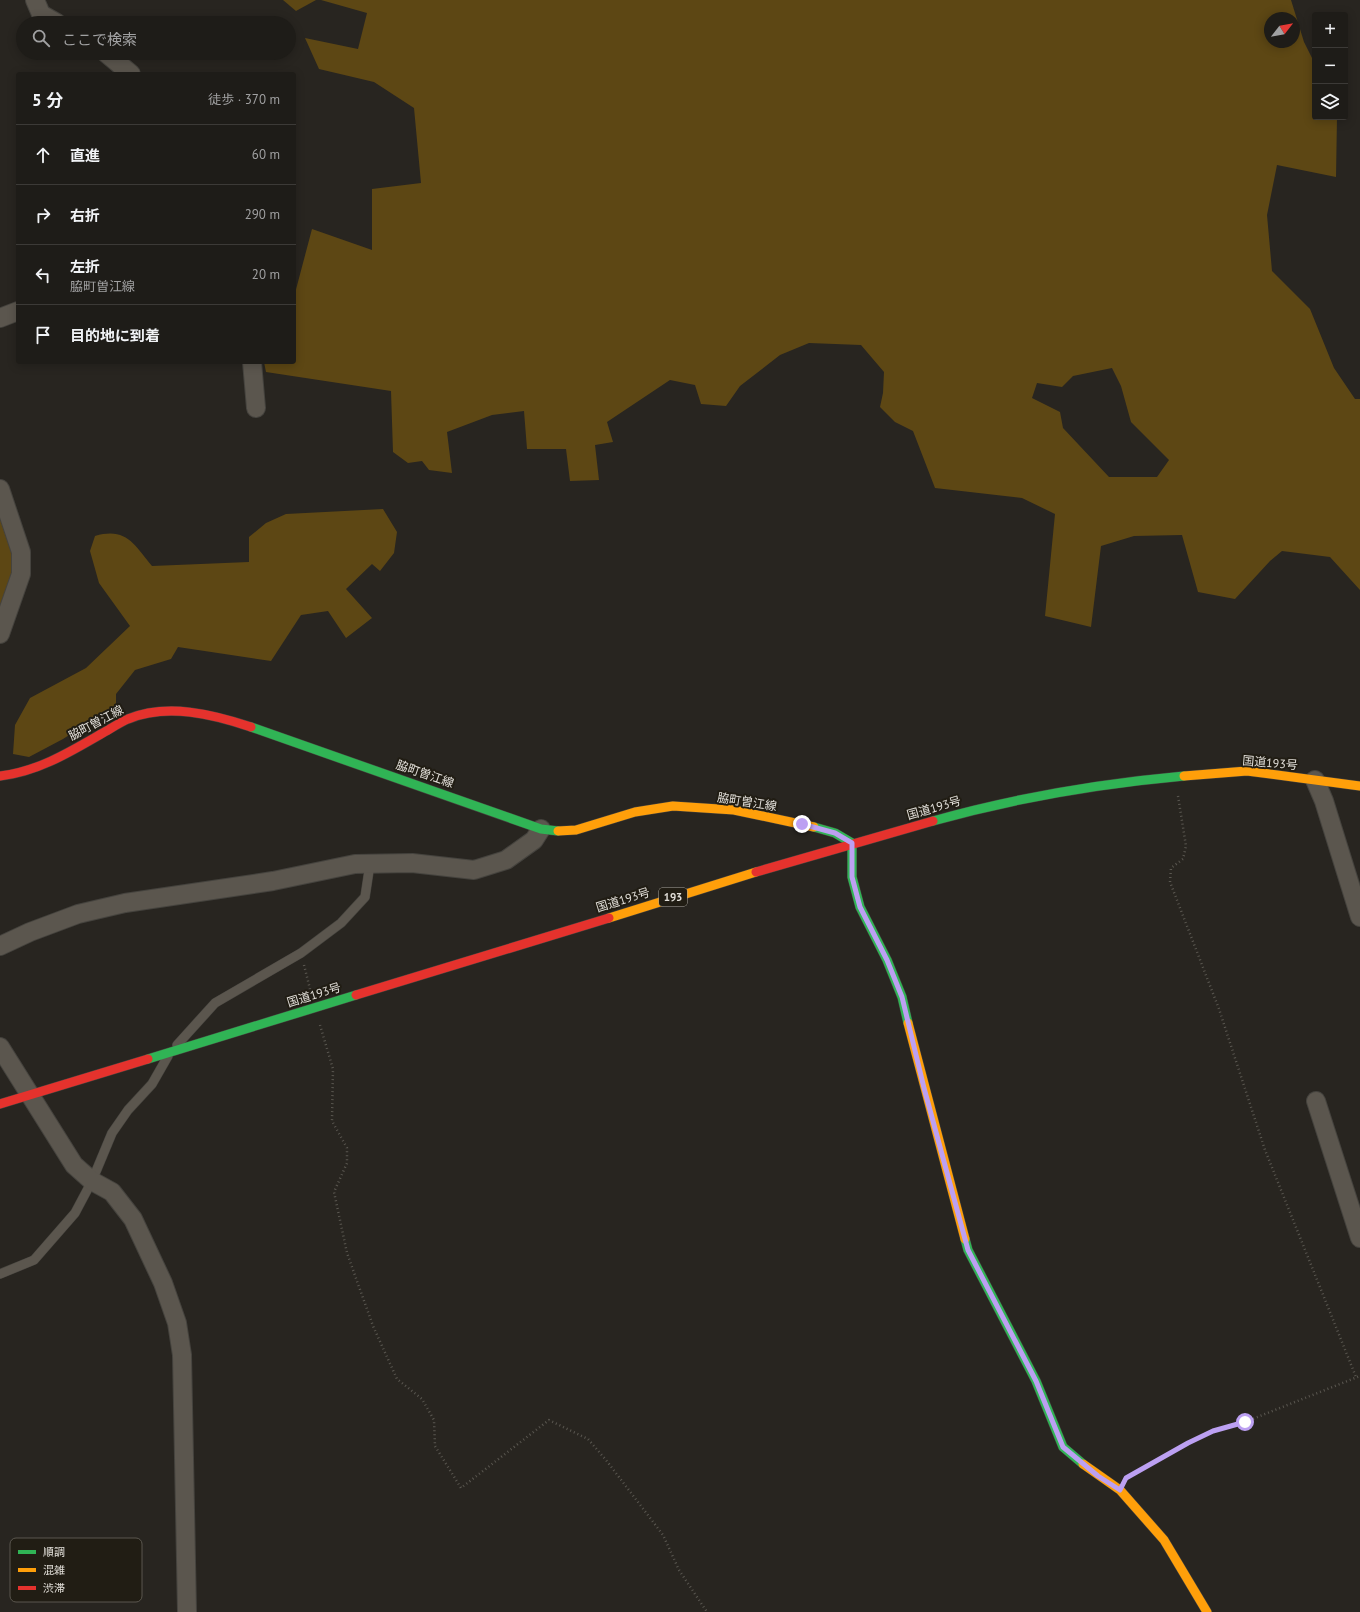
<!DOCTYPE html>
<html lang="ja">
<head>
<meta charset="utf-8">
<style>
  :root { --surface:#1e1c18; --page:#262521; --text:#f1f3f6; --muted:#a1a1a2; --line:#3c3a37 }
  body { margin:0; font-family:"PT Sans","Noto Sans JP",sans-serif; background:var(--page); color:var(--text) }
  .controls { position:absolute; right:12px; top:12px; display:grid; overflow:hidden; border-radius:4px; box-shadow:0 2px 10px #0003 }
  .controls button { width:36px; height:36px; display:grid; place-items:center; padding:0; border:0; border-bottom:1px solid var(--line); background:var(--surface); color:var(--text); font:20px sans-serif }
  .compass { position:absolute; left:1264px; top:12px; width:36px; height:36px; border-radius:50%; background:var(--surface); box-shadow:0 2px 10px #0003; rotate:59deg }
  .stop { position:absolute; width:12px; height:12px; margin:-9px; border:3px solid #bca0f2; border-radius:50%; background:#fff }
  .stop.end { background:#bca0f2; border-color:#fff; box-shadow:0 1px 4px #0008 }
  .list { margin:0; padding:0; list-style:none }
  h2 { display:flex; justify-content:space-between; align-items:center; height:52px; margin:0; padding:0 16px; font-size:17px }
  h2 small { font-size:13px; font-weight:400; color:var(--muted) }
  .list li { display:grid; grid-template-columns:26px 1fr auto; gap:12px; align-items:center; box-sizing:border-box; height:60px; padding:0 16px; border-top:1px solid var(--line) }
  .list b { display:block; font-size:15px; white-space:nowrap }
  .list p { margin:0; font-size:13px; white-space:nowrap; color:var(--muted) }
  .list em { font-size:13px; font-style:normal; color:var(--muted) }
  .icon { flex:none; width:22px; height:22px; fill:none; stroke:currentColor; stroke-width:2; stroke-linecap:round; stroke-linejoin:round }
  .map { position:relative; flex:none; width:1360px; height:1612px; overflow:hidden }
  .search { position:absolute; background:var(--surface); box-shadow:0 2px 10px #0003; left:16px; top:16px; width:280px; height:44px; display:flex; align-items:center; gap:10px; box-sizing:border-box; padding:0 14px; border-radius:22px; color:var(--muted); font-size:15px }
  .panel { position:absolute; background:var(--surface); box-shadow:0 2px 10px #0003; left:16px; top:72px; width:280px; height:292px; border-radius:4px }
  .map>svg:first-child { display:block }
</style>
</head>
<body>
<div class="map">
<svg width="1360" height="1612" viewBox="0 0 1360 1612">
  <rect width="100%" height="100%" fill="#282520"/>
  <!-- forest -->
  <g fill="#5d4714" fill-rule="evenodd">
    <polygon points="283,0 316,0 296,11"/>
    <path d="M321 0H1291L1304 42 1315 64V117H1337L1336 177 1277 165 1267 215 1272 271 1310 309 1334 368 1355 399H1360V590L1330 557 1282 551 1270 561 1235 599 1198 592 1182 535 1134 536 1101 546 1091 627 1045 616 1055 514 1022 498 935 488 913 431 895 422 880 407 883 393 884 372 861 345 809 343 780 355 740 386 726 406 701 404 695 385 670 380 607 422 613 442 595 445 599 480 570 481 566 449H527L524 411 492 415 447 432 452 473 429 470 422 461 408 463 393 452 391 391 266 372 264 362H294V297L312 229 372 250V189L421 183 414 108 374 82 319 69 305 38 358 49 367 13ZM1270 18H1294V42H1270ZM1112 368 1121 386 1131 422 1169 460 1157 477H1109L1063 428 1060 412 1032 398 1037 383 1062 387 1073 376Z"/>
    <polygon points="0,507 16,563 0,616"/>
    <path d="M383 509 397 532 394 553 380 571 372 564 346 589 372 618 346 638 328 611 301 615 271 661 178 647 171 659 135 670 116 694V705L63 739 29 757 13 754 15 725 30 698 86 668 130 626 99 583 90 551 95 536C127 527 134 545 152 566L249 562V537L266 523 286 514Z"/>
  </g>
  <g fill="none" stroke-linecap="round" stroke-linejoin="round">
    <defs>
      <g id="lane">
        <polyline points="177,1045 215,1003 301,953 341,923 365,897 370,864"/>
        <polyline points="0,1274 34,1260 75,1213 92,1181 112,1133 128,1110 152,1084 168,1056"/>
      </g>
      <g id="street">
        <polyline points="35,0 41,14 57,23"/>
        <polyline points="106,53 131,74"/>
        <polyline points="0,318 18,311"/>
        <polyline points="252,362 256,408"/>
        <polyline points="0,489 21,552 21,574 0,634"/>
        <polyline points="1315,780 1324,801 1360,917"/>
        <polyline points="0,946 30,932 78,914 125,903 273,881 355,864 412,863 474,870 506,860 534,840 541,829"/>
        <polyline points="0,1047 74,1165 92,1181 112,1192 133,1219 163,1283 177,1323 182,1355 187,1612"/>
        <polyline points="1316,1101 1360,1238"/>
      </g>
      <g id="fast">
        <polyline points="251,727 541,829 558,831"/>
        <path d="M933 821C1018 797 1096 784 1184 776"/>
        <polyline points="814,827 835,833 852,843 852,877 860,907 887,960 902,997 908,1023"/>
        <polyline points="148,1059 356,995"/>
        <polyline points="965,1239 968,1250 1036,1381 1063,1447 1083,1464"/>
      </g>
      <g id="slow">
        <polyline points="1184,776 1247,771 1360,786"/>
        <polyline points="558,831 576,830 635,812 673,806 734,810 814,827"/>
        <polyline points="609,918 756,872"/>
        <polyline points="908,1023 965,1239"/>
        <polyline points="1083,1464 1120,1490 1164,1540 1207,1612"/>
      </g>
      <g id="jam">
        <path d="M0 776C37 772 70 752 101 734 110 729 119 723 128 719 167 703 212 714 251 727"/>
        <polyline points="756,872 933,821"/>
        <polyline points="356,995 609,918"/>
        <polyline points="0,1104 148,1059"/>
      </g>
    </defs>
    <!-- lane casing -->
    <use href="#lane" stroke="#45433e" stroke-width="10"/>
    <!-- street casing -->
    <use href="#street" stroke="#45433e" stroke-width="20"/>
    <!-- fast casing -->
    <use href="#fast" stroke="#45433e" stroke-width="10"/>
    <!-- slow casing -->
    <use href="#slow" stroke="#45433e" stroke-width="10"/>
    <!-- jam casing -->
    <use href="#jam" stroke="#45433e" stroke-width="10"/>
    <!-- path -->
    <g stroke="#5a5750" stroke-width="2.5" stroke-dasharray="1 3" stroke-linecap="butt">
      <polyline points="1178,796 1186,846 1183,859 1171,868 1170,882 1219,1009 1265,1150 1356,1377"/>
      <polyline points="304,965 310,989"/>
      <polyline points="320,1025 333,1069 332,1121 347,1148 347,1163 334,1192 347,1253 373,1326 397,1379 422,1399 434,1420 435,1446 461,1488 549,1420 588,1439 606,1460 663,1535 679,1570 707,1612"/>
      <polyline points="1130,1475 1188,1443 1213,1431 1245,1422 1360,1376"/>
    </g>
    <!-- lane -->
    <use href="#lane" stroke="#5b564e" stroke-width="9"/>
    <!-- street -->
    <use href="#street" stroke="#5b564e" stroke-width="18"/>
    <!-- fast -->
    <use href="#fast" stroke="#30b455" stroke-width="9"/>
    <!-- slow -->
    <use href="#slow" stroke="#ff9f0a" stroke-width="9"/>
    <!-- jam -->
    <use href="#jam" stroke="#e5322d" stroke-width="9"/>
  </g>
  <g fill="none" stroke-linecap="round" stroke-linejoin="round">
    <!-- route -->
    <polyline stroke="#bca0f2" stroke-width="5" points="802,824 835,833 852,843 852,877 860,907 887,960 902,997 924,1088 968,1250 1036,1381 1063,1447 1098,1476 1120,1490 1126,1478 1188,1443 1213,1431 1245,1422"/>
  </g>
  <g text-anchor="middle" stroke-width="4" stroke-linejoin="round" paint-order="stroke">
    <!-- shield labels -->
    <rect fill="#211d14" stroke="#a7a49d" stroke-width="1" x="659" y="888" width="28" height="18" rx="3"/>
    <g font-size="11" font-weight="bold" fill="#e1ded8">
      <text x="673" y="901">193</text>
    </g>
    <!-- street labels -->
    <g font-size="12" fill="#e1ded8" stroke="#211d14">
      <text transform="translate(96 723) rotate(-28)" y="4">脇町曽江線</text>
      <text transform="translate(1270 763) rotate(5)" y="4">国道193号</text>
      <text transform="translate(425 774) rotate(19)" y="4">脇町曽江線</text>
      <text transform="translate(747 802) rotate(9)" y="4">脇町曽江線</text>
      <text transform="translate(934 808) rotate(-16)" y="4">国道193号</text>
      <text transform="translate(623 900) rotate(-17)" y="4">国道193号</text>
      <text transform="translate(314 995) rotate(-17)" y="4">国道193号</text>
    </g>
  </g>
  <!-- legend -->
  <rect x="10" y="1538" width="132" height="64" rx="6" fill="#211d14" stroke="#5b574f" stroke-width="1"/>
  <rect x="18" y="1550" width="18" height="4" fill="#30b455"/>
  <rect x="18" y="1568" width="18" height="4" fill="#ff9f0a"/>
  <rect x="18" y="1586" width="18" height="4" fill="#e5322d"/>
  <g font-size="11" fill="#e1ded8">
    <text x="43" y="1556">順調</text>
    <text x="43" y="1574">混雑</text>
    <text x="43" y="1592">渋滞</text>
  </g>
</svg>
<div class="controls">
<button>+</button>
<button>−</button>
<button><svg class="icon" aria-label="layers" viewBox="0 0 24 24"><path d="M12 4l9 5-9 5-9-5zM3 14l9 5 9-5"/></svg></button>
</div>
<svg class="compass" viewBox="-18 -18 36 36"><path d="M0-13l5 13h-10z" fill="#e53935"/><path d="M0 13l5-13h-10z" fill="#a1a1a2"/></svg>
<div class="stop" style="left:1245px;top:1422px"></div>
<div class="stop end" style="left:802px;top:824px"></div>
<div class="search"><svg class="icon" aria-label="search" viewBox="0 0 24 24"><circle cx="10" cy="10" r="6"/><path d="M15 15l6 6"/></svg>ここで検索</div>
<section class="panel">
<h2>5 分<small>徒歩 · 370 m</small></h2>
<ul class="list">
<li><svg class="icon" aria-label="ahead" viewBox="0 0 24 24"><path d="M12 20V5M6 11l6-6 6 6"/></svg><div><b>直進</b></div><em>60 m</em></li>
<li><svg class="icon" aria-label="right" viewBox="0 0 24 24"><path d="M7 20v-9h11M14 6l5 5-5 5"/></svg><div><b>右折</b></div><em>290 m</em></li>
<li><svg class="icon" aria-label="left" viewBox="0 0 24 24"><path d="M17 20v-9H6M10 6l-5 5 5 5"/></svg><div><b>左折</b><p>脇町曽江線</p></div><em>20 m</em></li>
<li><svg class="icon" aria-label="arrive" viewBox="0 0 24 24"><path d="M6 21V4h12l-3 4 3 4H6"/></svg><div><b>目的地に到着</b></div></li>
</ul>
</section>
</div>
</body>
</html>
